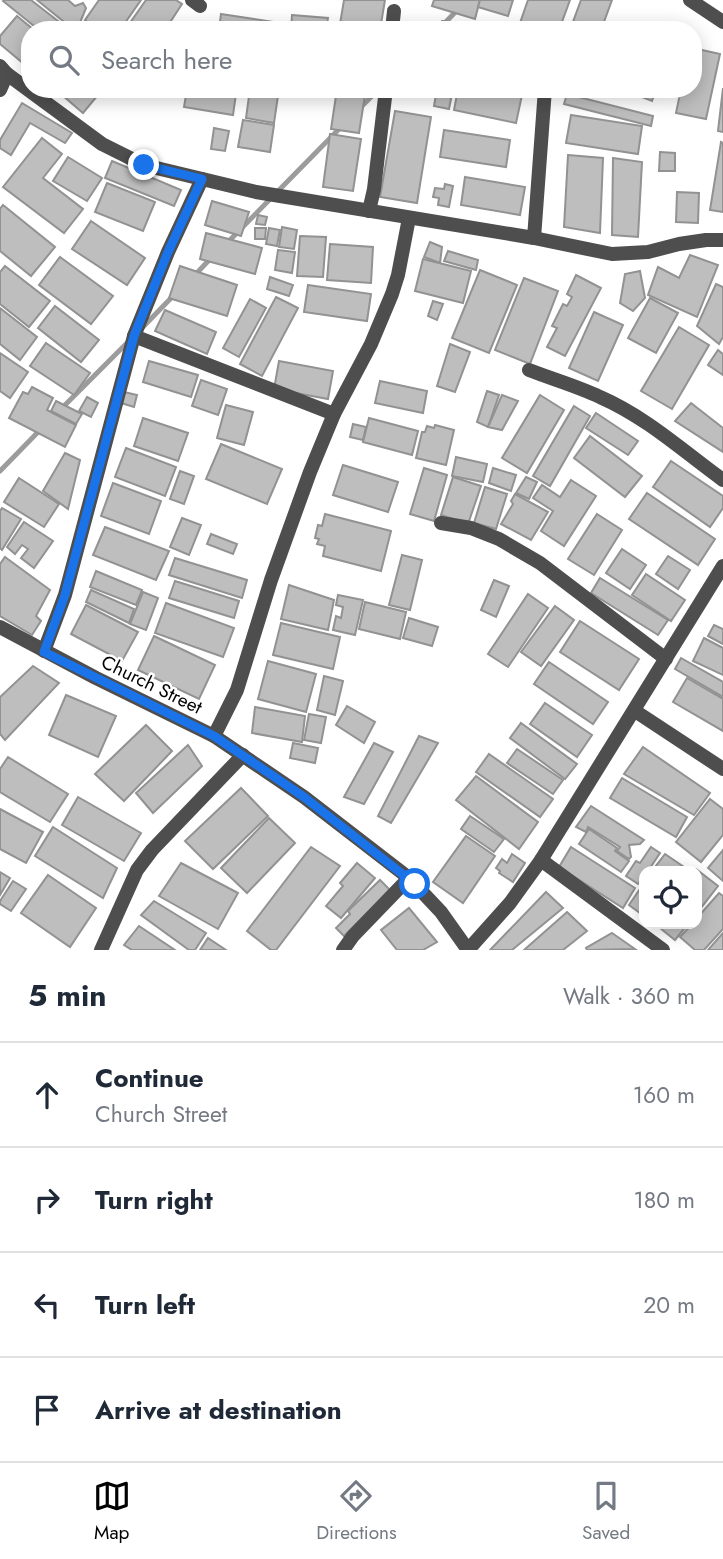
<!DOCTYPE html>
<html lang="en">
<head>
<meta charset="utf-8">
<style>
  :root { --surface:#fff; --page:#f6f6f7; --text:#1f2937; --muted:#747a83; --line:#e0e1e3; --accent:#000 }
  body { margin:0; font-family:Jost,sans-serif; background:var(--page); color:var(--text) }
  .controls { position:absolute; right:21px; bottom:21px; display:grid; overflow:hidden; border-radius:14px; box-shadow:0 4px 18px #0003 }
  .controls button { width:63px; height:63px; display:grid; place-items:center; padding:0; border:0; border-bottom:2px solid var(--line); background:var(--surface); color:var(--text); font:35px sans-serif }
  .stop { position:absolute; width:21px; height:21px; margin:-16px; border:5px solid #1a73e8; border-radius:50%; background:#fff }
  .stop.end { background:#1a73e8; border-color:#fff; box-shadow:0 2px 7px #0008 }
  .list { margin:0; padding:0; list-style:none }
  h2 { display:flex; justify-content:space-between; align-items:center; height:91px; margin:0; padding:0 28px; font-size:30px }
  h2 small { font-size:23px; font-weight:400; color:var(--muted) }
  .list li { display:grid; grid-template-columns:46px 1fr auto; gap:21px; align-items:center; box-sizing:border-box; height:105px; padding:0 28px; border-top:2px solid var(--line) }
  .list b { display:block; font-size:26px; white-space:nowrap }
  .list p { margin:0; font-size:23px; white-space:nowrap; color:var(--muted) }
  .list em { font-size:23px; font-style:normal; color:var(--muted) }
  .icon { flex:none; width:38px; height:38px; fill:none; stroke:currentColor; stroke-width:2; stroke-linecap:round; stroke-linejoin:round }
  .map { position:relative; flex:none; width:723px; height:950px; overflow:hidden }
  .search { position:absolute; background:var(--surface); box-shadow:0 4px 18px #0003; left:21px; right:21px; top:21px; height:77px; display:flex; align-items:center; gap:18px; box-sizing:border-box; padding:0 24px; border-radius:28px; color:var(--muted); font-size:26px }
  .sheet { height:511px; background:var(--surface) }
  nav { display:flex; justify-content:space-around; align-items:center; box-sizing:border-box; height:98px; border-top:2px solid var(--line); background:var(--surface); font-size:19px; color:var(--muted) }
  nav a { display:grid; justify-items:center; gap:4px }
  nav .on { color:var(--accent) }
  .map>svg:first-child { display:block }
</style>
</head>
<body>
<div class="map">
<svg width="723" height="950" viewBox="0 0 723 950">
  <rect width="100%" height="100%" fill="#fff"/>
  <g fill="none" stroke-linecap="round" stroke-linejoin="round">
    <!-- stream -->
    <g stroke="#9c9c9c" stroke-width="5">
      <polyline points="438,30 467,0"/>
      <polyline points="359,109 379,89"/>
      <polyline points="226,244 342,126"/>
      <polyline points="194,276 211,258"/>
      <polyline points="142,328 174,295"/>
      <polyline points="60,410 128,342"/>
      <polyline points="0,471 41,429"/>
    </g>
  </g>
  <!-- building -->
  <g fill="#bebebe" stroke="#929292" stroke-width="2">
    <polygon points="4,0 31,0 67,28 66,30 39,30 3,1"/>
    <polygon points="37,0 68,0 75,6 83,3 86,8 77,30 74,30"/>
    <polygon points="99,0 141,0 120,30 98,30 85,20"/>
    <polygon points="146,0 176,0 182,4 165,30 125,30"/>
    <polygon points="344,0 385,0 380,30 339,30"/>
    <polygon points="434,0 480,0 475,19 432,6"/>
    <polygon points="480,0 513,0 508,16 478,7"/>
    <polygon points="528,0 570,0 559,30 538,30 520,23"/>
    <polygon points="581,0 612,0 601,30 570,30"/>
    <polygon points="221,14 287,24 286,30 219,30"/>
    <polygon points="292,15 328,18 326,30 291,30"/>
    <polygon points="17,16 34,30 30,30 30,69 0,44 0,36"/>
    <polygon points="442,21 460,23 459,30 441,30"/>
    <polygon points="693,48 720,54 706,119 676,113 681,89 693,89"/>
    <polygon points="723,88 723,132 718,131"/>
    <polygon points="55,89 103,89 83,113"/>
    <polygon points="187,89 208,89 236,94 233,115 184,107"/>
    <polygon points="250,89 279,89 274,123 246,118"/>
    <polygon points="337,89 366,89 359,133 331,129"/>
    <polygon points="437,89 453,89 449,109 434,106"/>
    <polygon points="458,89 496,89 522,95 516,123 454,110"/>
    <polygon points="574,89 596,89 595,96"/>
    <polygon points="630,89 656,89 652,101 629,92"/>
    <polygon points="567,94 653,116 651,126 564,104"/>
    <polygon points="22,103 72,133 65,143 30,123 11,155 0,148 0,140"/>
    <polygon points="395,111 431,117 417,203 380,197"/>
    <polygon points="571,115 642,126 638,154 566,143"/>
    <polygon points="243,120 274,125 270,152 238,147"/>
    <polygon points="214,128 229,131 225,151 211,149"/>
    <polygon points="444,130 510,140 506,167 440,157"/>
    <polygon points="330,134 361,139 353,191 323,187"/>
    <polygon points="42,138 62,154 43,178 83,209 64,233 3,187"/>
    <polygon points="721,142 723,143 723,212 710,210"/>
    <polygon points="660,152 675,153 675,171 659,171"/>
    <polygon points="568,155 603,158 600,233 564,227"/>
    <polygon points="68,157 102,178 87,201 53,181"/>
    <polygon points="613,158 642,162 638,237 612,235"/>
    <polygon points="112,161 181,190 174,206 105,178"/>
    <polygon points="465,177 525,187 520,215 461,205"/>
    <polygon points="107,183 155,202 143,231 95,212"/>
    <polygon points="445,184 453,186 449,207 438,205 439,198 433,197 435,188 444,189"/>
    <polygon points="677,192 699,193 698,223 676,222"/>
    <polygon points="212,201 249,212 241,236 205,225"/>
    <polygon points="3,205 55,247 31,276 0,251 0,209"/>
    <polygon points="258,215 267,217 265,225 256,224"/>
    <polygon points="91,221 145,258 127,285 72,249"/>
    <polygon points="282,227 297,230 294,249 279,247"/>
    <polygon points="255,228 266,228 265,239 255,239"/>
    <polygon points="269,228 280,230 277,246 266,244"/>
    <polygon points="206,233 262,248 255,274 200,259"/>
    <polygon points="300,236 326,237 323,277 297,276"/>
    <polygon points="430,242 442,247 440,263 424,257"/>
    <polygon points="330,244 373,247 371,283 327,280"/>
    <polygon points="278,250 295,252 292,273 275,270"/>
    <polygon points="448,251 478,260 476,270 444,261"/>
    <polygon points="690,255 718,265 697,317 648,295 658,267 679,278"/>
    <polygon points="60,257 113,296 91,324 39,285"/>
    <polygon points="423,259 471,271 463,303 415,291"/>
    <polygon points="5,266 50,301 29,327 0,304 0,272"/>
    <polygon points="180,266 237,285 227,316 169,298"/>
    <polygon points="480,270 517,285 489,353 452,338"/>
    <polygon points="640,271 645,298 633,311 620,303 625,274"/>
    <polygon points="576,275 601,288 565,356 547,347 557,328 552,326 563,304 567,306 572,297 567,294"/>
    <polygon points="270,277 293,285 289,296 267,289"/>
    <polygon points="524,278 558,291 530,364 495,350"/>
    <polygon points="716,284 723,287 723,337 719,344 697,326"/>
    <polygon points="308,285 371,294 367,321 304,312"/>
    <polygon points="276,297 298,308 262,376 240,364"/>
    <polygon points="650,298 678,313 656,353 628,338"/>
    <polygon points="250,299 266,308 239,357 223,348"/>
    <polygon points="433,301 443,304 437,320 428,316"/>
    <polygon points="55,306 99,340 81,362 38,328"/>
    <polygon points="0,308 37,337 20,360 0,344"/>
    <polygon points="165,310 216,332 207,354 155,331"/>
    <polygon points="594,312 623,325 598,381 569,368"/>
    <polygon points="679,327 709,345 672,409 641,391"/>
    <polygon points="46,343 90,373 74,395 30,366"/>
    <polygon points="450,344 470,352 455,392 437,386"/>
    <polygon points="718,350 723,354 723,375 708,365"/>
    <polygon points="0,353 28,372 10,398 0,391"/>
    <polygon points="149,361 198,375 191,397 143,382"/>
    <polygon points="279,361 333,371 328,399 274,389"/>
    <polygon points="201,380 227,389 218,415 192,406"/>
    <polygon points="380,381 427,391 423,413 375,403"/>
    <polygon points="32,387 53,398 47,410 76,425 65,447 9,418 23,392 28,394"/>
    <polygon points="487,391 499,395 488,427 477,422"/>
    <polygon points="124,392 137,395 134,407 121,403"/>
    <polygon points="502,395 518,401 502,430 488,427"/>
    <polygon points="540,395 564,410 527,473 502,458"/>
    <polygon points="87,397 98,403 91,417 79,411"/>
    <polygon points="56,401 82,414 76,424 51,411"/>
    <polygon points="691,403 723,428 723,452 675,421"/>
    <polygon points="226,405 253,412 244,445 217,438"/>
    <polygon points="574,406 590,416 550,486 533,476"/>
    <polygon points="596,413 638,441 628,455 586,428"/>
    <polygon points="143,418 188,433 178,461 134,446"/>
    <polygon points="369,418 418,431 412,455 363,442"/>
    <polygon points="353,424 366,427 363,440 350,437"/>
    <polygon points="435,425 454,430 446,465 416,458 422,432 425,432 427,426 434,428"/>
    <polygon points="590,436 642,476 625,497 574,458"/>
    <polygon points="221,444 282,469 267,504 206,479"/>
    <polygon points="126,448 176,467 165,496 115,477"/>
    <polygon points="65,453 80,460 68,509 43,491"/>
    <polygon points="456,457 487,464 483,482 452,476"/>
    <polygon points="671,461 723,496 723,508 710,527 653,487"/>
    <polygon points="343,465 398,482 388,512 333,495"/>
    <polygon points="424,468 447,475 434,521 410,514"/>
    <polygon points="493,468 516,475 511,491 489,483"/>
    <polygon points="180,471 194,476 184,504 170,499"/>
    <polygon points="453,477 481,486 468,524 441,515"/>
    <polygon points="526,477 537,482 529,499 516,493"/>
    <polygon points="19,478 59,504 44,527 4,502"/>
    <polygon points="571,480 596,496 564,546 541,531 553,511 533,498 542,485 560,497"/>
    <polygon points="113,483 161,501 149,534 101,516"/>
    <polygon points="485,487 507,494 496,529 474,523"/>
    <polygon points="647,493 715,539 698,565 629,519"/>
    <polygon points="515,494 548,512 531,540 501,524 513,504 511,501"/>
    <polygon points="2,508 21,519 2,550 0,548 0,511"/>
    <polygon points="325,514 391,531 381,571 323,556 325,546 317,544 319,539 315,538 318,525 322,526"/>
    <polygon points="597,514 622,530 594,575 568,559"/>
    <polygon points="182,518 201,525 189,555 170,547"/>
    <polygon points="24,522 53,541 34,568 21,558 28,549 22,545 15,554 7,547"/>
    <polygon points="105,527 169,551 156,580 93,555"/>
    <polygon points="211,534 237,544 233,554 207,544"/>
    <polygon points="622,549 646,565 630,589 606,573"/>
    <polygon points="402,555 422,560 410,610 389,605"/>
    <polygon points="668,556 690,570 678,589 656,574"/>
    <polygon points="5,557 50,590 36,616 41,621 32,635 0,616 0,564"/>
    <polygon points="175,558 247,580 242,598 169,575"/>
    <polygon points="96,571 142,590 136,605 90,587"/>
    <polygon points="646,574 685,600 671,621 632,595"/>
    <polygon points="600,578 668,620 658,635 591,593"/>
    <polygon points="494,580 509,586 496,617 481,610"/>
    <polygon points="175,581 239,601 234,618 169,598"/>
    <polygon points="289,585 334,600 328,630 281,619"/>
    <polygon points="91,590 134,609 129,623 86,602"/>
    <polygon points="143,592 158,598 146,630 130,624"/>
    <polygon points="528,594 548,608 508,667 488,654"/>
    <polygon points="338,595 363,600 355,635 333,630 336,616 341,618 343,607 336,605"/>
    <polygon points="365,602 406,612 400,639 359,629"/>
    <polygon points="166,603 234,628 223,657 155,633"/>
    <polygon points="86,605 138,632 122,661 71,634"/>
    <polygon points="555,606 574,620 541,666 521,652"/>
    <polygon points="409,618 438,627 432,646 403,638"/>
    <polygon points="580,621 639,659 619,690 560,652"/>
    <polygon points="281,623 340,637 333,669 273,655"/>
    <polygon points="714,625 723,629 723,644 708,636"/>
    <polygon points="154,636 215,665 199,699 138,670"/>
    <polygon points="704,638 723,648 723,675 693,661"/>
    <polygon points="681,658 723,682 723,697 675,669"/>
    <polygon points="268,661 316,674 306,712 258,699"/>
    <polygon points="549,662 608,702 593,724 534,684"/>
    <polygon points="33,666 59,683 5,740 0,734 0,697"/>
    <polygon points="324,676 343,681 335,715 317,710"/>
    <polygon points="687,678 723,699 723,731 673,702"/>
    <polygon points="66,695 116,716 98,757 49,735"/>
    <polygon points="545,703 592,735 577,757 530,724"/>
    <polygon points="347,706 375,722 364,743 336,725"/>
    <polygon points="255,707 305,716 302,742 252,733"/>
    <polygon points="309,714 326,717 321,743 304,740"/>
    <polygon points="521,723 577,764 565,779 510,738"/>
    <polygon points="146,725 172,751 124,801 95,774"/>
    <polygon points="419,736 438,743 391,823 378,816"/>
    <polygon points="293,743 318,748 315,763 290,758"/>
    <polygon points="374,743 393,752 364,804 344,797"/>
    <polygon points="188,745 202,766 153,813 136,793"/>
    <polygon points="643,747 710,793 694,815 624,774"/>
    <polygon points="517,749 563,780 553,794 507,763"/>
    <polygon points="489,754 553,799 540,817 476,772"/>
    <polygon points="8,757 68,794 50,822 0,792 0,769"/>
    <polygon points="476,776 538,822 519,849 456,800"/>
    <polygon points="622,778 687,817 676,837 610,798"/>
    <polygon points="241,788 268,816 213,869 185,841"/>
    <polygon points="78,797 141,833 124,861 62,825"/>
    <polygon points="710,799 723,809 723,835 701,862 676,842"/>
    <polygon points="591,806 644,840 640,844 629,845 631,857 629,859 617,851 620,847 588,827 586,832 576,827"/>
    <polygon points="0,809 43,832 26,863 0,849"/>
    <polygon points="470,816 504,839 494,852 461,829"/>
    <polygon points="269,818 295,843 247,893 221,868"/>
    <polygon points="53,827 117,868 103,898 35,856"/>
    <polygon points="589,829 617,848 615,851 629,861 621,872 579,844"/>
    <polygon points="466,836 495,856 463,903 433,882"/>
    <polygon points="311,847 340,866 276,950 271,950 247,931"/>
    <polygon points="571,847 635,888 623,908 559,867"/>
    <polygon points="651,847 660,853 648,871 644,871 644,876 638,884 626,876 636,861 640,863"/>
    <polygon points="723,850 723,881 708,868"/>
    <polygon points="512,854 525,863 513,882 499,873 500,871 496,868 502,859 507,863"/>
    <polygon points="665,854 684,867 681,871 652,871"/>
    <polygon points="181,863 238,893 218,929 159,896"/>
    <polygon points="357,863 375,878 341,918 326,906 343,886 340,883"/>
    <polygon points="696,869 718,886 697,913 697,871 694,871"/>
    <polygon points="0,872 10,878 0,895"/>
    <polygon points="48,875 96,908 70,947 21,913"/>
    <polygon points="380,880 390,890 344,936 336,928 350,914 348,911"/>
    <polygon points="13,881 26,889 11,911 0,904 0,901"/>
    <polygon points="644,883 644,916 629,905"/>
    <polygon points="546,892 563,908 512,950 490,950"/>
    <polygon points="719,893 723,896 723,929 704,950 695,950 680,937 692,924 697,924 697,918"/>
    <polygon points="154,901 206,933 195,950 189,950 141,915"/>
    <polygon points="409,908 437,942 423,950 397,950 381,930"/>
    <polygon points="567,912 587,931 563,950 524,950"/>
    <polygon points="655,924 688,924 675,940"/>
    <polygon points="139,926 175,950 132,950 124,945"/>
    <polygon points="612,933 635,949 587,950 586,948"/>
    <polygon points="723,933 723,950 708,950"/>
    <polygon points="208,938 226,950 200,950"/>
  </g>
  <g fill="none" stroke-linecap="round" stroke-linejoin="round">
    <!-- street -->
    <g stroke="#4e4e4e" stroke-width="14">
      <polyline points="192,0 200,6"/>
      <polyline points="690,0 723,22"/>
      <polyline points="392,30 394,11"/>
      <polyline points="0,66 7,74 102,144 144,165 256,192 534,238 612,254 648,252 679,244 706,240 723,240"/>
      <polyline points="0,90 7,74"/>
      <polyline points="369,211 374,189 386,89"/>
      <polyline points="534,238 545,89"/>
      <polyline points="134,336 334,414"/>
      <path d="M529 370C552 379 577 386 600 397 646 417 683 451 723 480"/>
      <polyline points="441,523 471,528 499,539 540,563 666,659"/>
      <polyline points="0,627 96,678 214,736 304,797 409,878 441,912 468,950"/>
      <polyline points="44,651 65,595 134,336 168,252 202,179"/>
      <polyline points="635,711 723,769"/>
      <polyline points="214,736 237,690 271,580 310,472 334,414 371,344 392,294 398,275 409,218"/>
      <polyline points="541,860 663,950"/>
      <polyline points="101,950 137,870 152,850 243,755"/>
      <polyline points="343,950 353,936 409,878"/>
      <polyline points="468,950 510,903 541,860 723,566"/>
    </g>
  </g>
  <g fill="none" stroke-linecap="round" stroke-linejoin="round">
    <!-- route -->
    <polyline stroke="#1a73e8" stroke-width="9" points="144,165 202,179 168,252 134,336 65,595 44,652 214,736 304,797 415,884"/>
  </g>
  <g text-anchor="middle" stroke-width="5" stroke-linejoin="round" paint-order="stroke">
    <!-- street labels -->
    <g font-size="19" fill="#000" stroke="#fff">
      <text transform="translate(152 684) rotate(26)" y="7">Church Street</text>
    </g>
  </g>
</svg>
<div class="controls">
<button><svg class="icon" aria-label="locate" viewBox="0 0 24 24"><circle cx="12" cy="12" r="6"/><path d="M12 2v4M12 18v4M2 12h4M18 12h4"/></svg></button>
</div>
<div class="stop" style="left:415px;top:884px"></div>
<div class="stop end" style="left:144px;top:165px"></div>
<div class="search"><svg class="icon" aria-label="search" viewBox="0 0 24 24"><circle cx="10" cy="10" r="6"/><path d="M15 15l6 6"/></svg>Search here</div>
</div>
<section class="sheet">
<h2>5 min<small>Walk · 360 m</small></h2>
<ul class="list">
<li><svg class="icon" aria-label="ahead" viewBox="0 0 24 24"><path d="M12 20V5M6 11l6-6 6 6"/></svg><div><b>Continue</b><p>Church Street</p></div><em>160 m</em></li>
<li><svg class="icon" aria-label="right" viewBox="0 0 24 24"><path d="M7 20v-9h11M14 6l5 5-5 5"/></svg><div><b>Turn right</b></div><em>180 m</em></li>
<li><svg class="icon" aria-label="left" viewBox="0 0 24 24"><path d="M17 20v-9H6M10 6l-5 5 5 5"/></svg><div><b>Turn left</b></div><em>20 m</em></li>
<li><svg class="icon" aria-label="arrive" viewBox="0 0 24 24"><path d="M6 21V4h12l-3 4 3 4H6"/></svg><div><b>Arrive at destination</b></div></li>
</ul>
</section>
<nav>
<a class="on"><svg class="icon" aria-label="map" viewBox="0 0 24 24"><path d="M3 6l6-2 6 2 6-2v14l-6 2-6-2-6 2zM9 4v14M15 6v14"/></svg>Map</a>
<a><svg class="icon" aria-label="directions" viewBox="0 0 24 24"><path d="M12 3l9 9-9 9-9-9zM9 14v-3h6M13 9l2 2-2 2"/></svg>Directions</a>
<a><svg class="icon" aria-label="saved" viewBox="0 0 24 24"><path d="M7 4h10v16l-5-4-5 4z"/></svg>Saved</a>
</nav>
</body>
</html>
